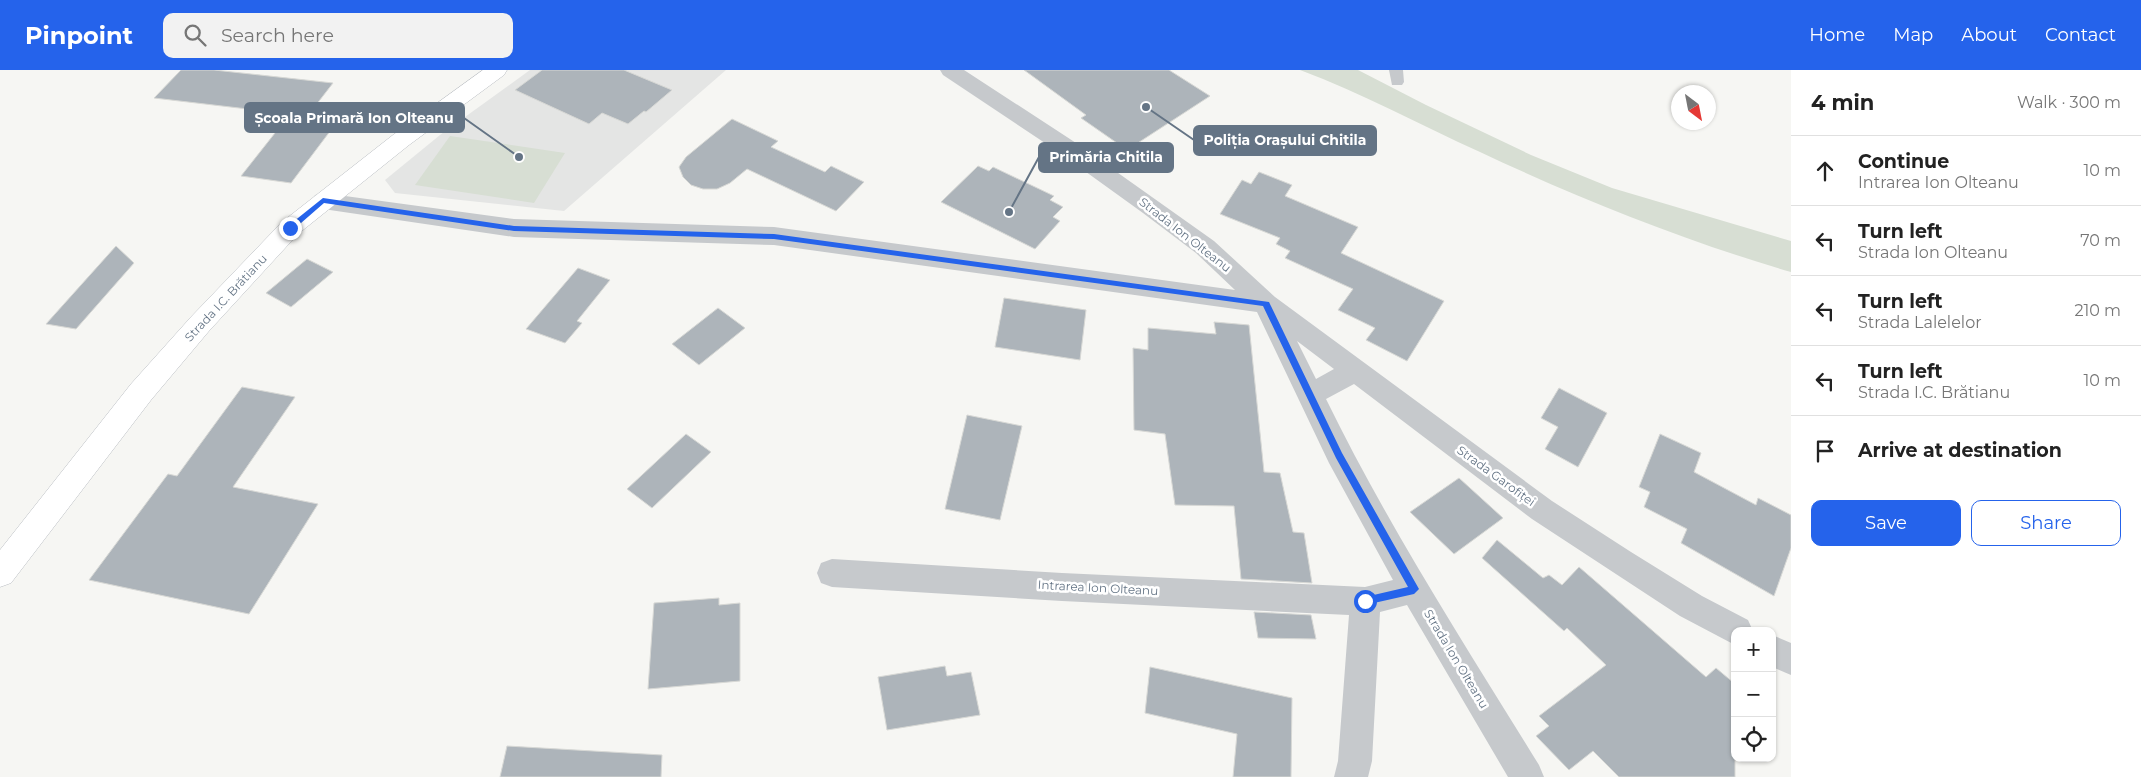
<!DOCTYPE html>
<html lang="en">
<head>
<meta charset="utf-8">
<style>
  :root { --surface:#fff; --page:#f2f2f2; --text:#222; --muted:#767676; --line:#e0e0e0; --accent:#2563eb }
  body { margin:0; font-family:Montserrat,sans-serif; background:var(--page); color:var(--text) }
  .controls { position:absolute; right:15px; bottom:15px; display:grid; overflow:hidden; border-radius:10px; box-shadow:0 1px 4px #0004 }
  .controls button { width:45px; height:45px; display:grid; place-items:center; padding:0; border:0; border-bottom:1px solid var(--line); background:var(--surface); color:var(--text); font:25px sans-serif }
  .compass { position:absolute; left:1671px; top:15px; width:45px; height:45px; border-radius:50%; background:var(--surface); box-shadow:0 1px 4px #0004; rotate:148deg }
  .stop { position:absolute; width:15px; height:15px; margin:-11px; border:4px solid #2563eb; border-radius:50%; background:#fff }
  .stop.end { background:#2563eb; border-color:#fff; box-shadow:0 1px 5px #0008 }
  .list { margin:0; padding:0; list-style:none }
  h2 { display:flex; justify-content:space-between; align-items:center; height:65px; margin:0; padding:0 20px; font-size:21px }
  h2 small { font-size:16px; font-weight:400; color:var(--muted) }
  .list li { display:grid; grid-template-columns:32px 1fr auto; gap:15px; align-items:center; box-sizing:border-box; height:70px; padding:0 20px; border-top:1px solid var(--line) }
  .list b { display:block; font-size:19px; white-space:nowrap }
  .list p { margin:0; font-size:16px; white-space:nowrap; color:var(--muted) }
  .list em { font-size:16px; font-style:normal; color:var(--muted) }
  .actions { display:flex; gap:10px; padding:15px 20px }
  .actions a { flex:1; padding:11px 0; border:1px solid var(--accent); border-radius:10px; text-align:center; font-size:18px; color:var(--accent) }
  .actions .main { background:var(--accent); color:#fff }
  .icon { flex:none; width:28px; height:28px; fill:none; stroke:currentColor; stroke-width:2; stroke-linecap:round; stroke-linejoin:round }
  .map { position:relative; flex:none; width:1791px; height:707px; overflow:hidden }
  header { display:flex; align-items:center; gap:30px; box-sizing:border-box; height:70px; padding:0 25px; background:var(--accent); color:#fff }
  header strong { font-size:24px }
  nav { display:flex; gap:28px; margin-inline-start:auto; font-size:18px }
  .search { width:350px; height:45px; background:var(--page); display:flex; align-items:center; gap:12px; box-sizing:border-box; padding:0 18px; border-radius:10px; color:var(--muted); font-size:19px }
  main { display:flex }
  aside { flex:1; background:var(--surface) }
  .map>svg:first-child { display:block }
</style>
</head>
<body>
<header>
<strong>Pinpoint</strong>
<div class="search"><svg class="icon" aria-label="search" viewBox="0 0 24 24"><circle cx="10" cy="10" r="6"/><path d="M15 15l6 6"/></svg>Search here</div>
<nav><a>Home</a><a>Map</a><a>About</a><a>Contact</a></nav>
</header>
<main>
<div class="map">
<svg width="1791" height="707" viewBox="0 0 1791 707">
  <rect width="100%" height="100%" fill="#f6f6f3"/>
  <!-- built -->
  <polygon fill="#e4e5e4" points="530,0 726,0 564,141 395,123 385,110 440,65"/>
  <!-- green -->
  <g fill="#d7ded3">
    <path d="M1300 0H1358L1426 35 1531 85 1612 118 1791 171V202C1685 171 1580 129 1480 82 1420 55 1362 23 1300 0Z"/>
    <polygon points="450,66 565,83 534,133 415,115"/>
  </g>
  <!-- building -->
  <g fill="#adb4ba" stroke="#d7d8d5">
    <polygon points="181,0 214,0 333,13 309,44 340,48 291,113 241,106 290,44 154,28"/>
    <polygon points="542,0 624,0 672,20 646,42 644,41 628,54 602,43 589,54 515,20"/>
    <polygon points="1024,0 1169,0 1210,26 1127,80 1081,48 1086,45"/>
    <polygon points="732,49 778,71 771,77 825,102 831,96 864,112 836,141 747,99 730,113 717,119 703,119 691,115 683,107 679,97 686,87"/>
    <polygon points="978,96 989,101 993,97 1054,126 1050,130 1063,137 1053,147 1060,151 1035,179 941,132"/>
    <polygon points="1259,102 1292,115 1285,126 1358,157 1341,183 1444,231 1407,291 1366,270 1375,258 1338,240 1353,219 1285,188 1290,181 1276,174 1280,168 1220,144 1242,110 1251,114"/>
    <polygon points="116,176 134,193 76,259 46,254"/>
    <polygon points="307,189 333,202 291,237 266,223"/>
    <polygon points="578,198 610,210 577,251 582,253 565,273 526,259"/>
    <polygon points="1004,228 1086,240 1080,290 995,277"/>
    <polygon points="718,238 745,258 699,295 672,274"/>
    <polygon points="1214,252 1249,255 1264,402 1280,403 1293,462 1304,463 1312,513 1241,509 1234,436 1175,435 1165,364 1134,360 1133,278 1148,280 1148,258 1216,264"/>
    <polygon points="242,317 295,327 233,417 318,434 249,544 89,510 168,404 177,406"/>
    <polygon points="1559,318 1607,343 1578,397 1545,379 1558,357 1541,348"/>
    <polygon points="967,345 1022,356 1000,450 945,439"/>
    <polygon points="686,364 711,382 652,438 627,419"/>
    <polygon points="1660,364 1701,383 1694,402 1756,435 1758,428 1791,445 1791,478 1774,526 1681,473 1687,459 1644,437 1650,422 1639,417"/>
    <polygon points="1459,408 1503,448 1454,484 1410,442"/>
    <polygon points="1497,470 1543,508 1549,505 1562,515 1579,497 1706,607 1716,598 1735,614 1735,707 1619,707 1593,681 1569,700 1536,666 1549,656 1539,646 1606,595 1567,558 1564,561 1482,488"/>
    <polygon points="719,528 719,535 740,533 740,611 648,619 654,533"/>
    <polygon points="1254,542 1311,545 1316,569 1258,568"/>
    <polygon points="945,596 947,606 971,602 980,645 887,660 878,607"/>
    <polygon points="1150,597 1292,628 1291,707 1233,707 1237,664 1145,643"/>
    <polygon points="507,676 662,685 661,707 500,707"/>
  </g>
  <g fill="none" stroke-linecap="round" stroke-linejoin="round">
    <defs>
      <polygon id="secondary" points="483,0 507,0 504,5 409,75 298,164 209,261 151,330 11,513 0,517 0,480 131,314 191,247 282,152 393,65"/>
    </defs>
    <!-- secondary casing -->
    <use href="#secondary" stroke="#b8bcc1" stroke-width="1"/>
    <!-- service -->
    <polygon fill="#c6c9cc" fill-rule="evenodd" points="1389,0 1403,0 1404,12 1402,15 1392,15"/>
    <!-- minor -->
    <g fill="#c6c9cc" fill-rule="evenodd">
      <path d="M940 0H964L1073 71 1214 171 1275 227 1552 431 1631 482 1702 526 1748 550 1753 561H1735V575L1680 546 1532 449 1354 314 1326 329C1388 456 1465 575 1539 695L1544 707H1508L1407 535 1380 542 1372 691 1368 707H1334L1338 691 1349 545 1062 531 832 517 821 513 817 503 821 493 832 489 1062 503 1365 517 1393 510 1329 393 1257 242 774 175 514 167 323 139 315 137 311 131 315 125 323 123 514 149 774 157 1235 220 1196 183 1143 143 1057 81 943 5ZM1297 271 1334 299 1316 309Z"/>
      <polygon points="1772,565 1791,573 1791,605 1772,597"/>
    </g>
    <!-- secondary -->
    <use href="#secondary" fill="#fff" fill-rule="evenodd"/>
  </g>
  <!-- route -->
  <polygon fill="#2563eb" points="323,128 514,156 774,164 1269,232 1342,383 1419,519 1414,524 1365,535 1362,534 1360,531 1365,527 1408,517 1336,388 1263,236 774,169 514,161 324,133 293,160 288,160 288,156"/>
  <g text-anchor="middle" stroke-width="5" stroke-linejoin="round" paint-order="stroke">
    <!-- street labels -->
    <g font-size="12" fill="#647485" stroke="#fff">
      <text transform="translate(1185 165) rotate(38)" y="4">Strada Ion Olteanu</text>
      <text transform="translate(226 228) rotate(-47)" y="4">Strada I.C. Brătianu</text>
      <text transform="translate(1496 406) rotate(36)" y="4">Strada Garofiței</text>
      <text transform="translate(1098 518) rotate(3)" y="4">Intrarea Ion Olteanu</text>
      <text transform="translate(1456 589) rotate(59)" y="4">Strada Ion Olteanu</text>
    </g>
  </g>
  <!-- callouts -->
  <path fill="none" stroke="#647485" stroke-width="2" d="M519 87L464 48M1146 37L1194 70M1009 142L1039 87"/>
  <g fill="#647485" stroke="#fff" stroke-width="2">
    <circle cx="519" cy="87" r="5"/>
    <circle cx="1146" cy="37" r="5"/>
    <circle cx="1009" cy="142" r="5"/>
  </g>
  <g fill="#647485" stroke="#647485" stroke-width="2">
    <rect x="245" y="33" width="219" height="29" rx="5"/>
    <rect x="1194" y="56" width="182" height="29" rx="5"/>
    <rect x="1039" y="73" width="134" height="29" rx="5"/>
  </g>
  <g font-size="14" text-anchor="middle" font-weight="bold" fill="#fff">
    <text x="354" y="53">Școala Primară Ion Olteanu</text>
    <text x="1285" y="75">Poliția Orașului Chitila</text>
    <text x="1106" y="92">Primăria Chitila</text>
  </g>
</svg>
<div class="controls">
<button>+</button>
<button>−</button>
<button><svg class="icon" aria-label="locate" viewBox="0 0 24 24"><circle cx="12" cy="12" r="6"/><path d="M12 2v4M12 18v4M2 12h4M18 12h4"/></svg></button>
</div>
<svg class="compass" viewBox="-18 -18 36 36"><path d="M0-13l5 13h-10z" fill="#e53935"/><path d="M0 13l5-13h-10z" fill="#767676"/></svg>
<div class="stop" style="left:1365px;top:531px"></div>
<div class="stop end" style="left:290px;top:158px"></div>
</div>
<aside>
<h2>4 min<small>Walk · 300 m</small></h2>
<ul class="list">
<li><svg class="icon" aria-label="ahead" viewBox="0 0 24 24"><path d="M12 20V5M6 11l6-6 6 6"/></svg><div><b>Continue</b><p>Intrarea Ion Olteanu</p></div><em>10 m</em></li>
<li><svg class="icon" aria-label="left" viewBox="0 0 24 24"><path d="M17 20v-9H6M10 6l-5 5 5 5"/></svg><div><b>Turn left</b><p>Strada Ion Olteanu</p></div><em>70 m</em></li>
<li><svg class="icon" aria-label="left" viewBox="0 0 24 24"><path d="M17 20v-9H6M10 6l-5 5 5 5"/></svg><div><b>Turn left</b><p>Strada Lalelelor</p></div><em>210 m</em></li>
<li><svg class="icon" aria-label="left" viewBox="0 0 24 24"><path d="M17 20v-9H6M10 6l-5 5 5 5"/></svg><div><b>Turn left</b><p>Strada I.C. Brătianu</p></div><em>10 m</em></li>
<li><svg class="icon" aria-label="arrive" viewBox="0 0 24 24"><path d="M6 21V4h12l-3 4 3 4H6"/></svg><div><b>Arrive at destination</b></div></li>
</ul>
<div class="actions"><a class="main">Save</a><a>Share</a></div>
</aside>
</main>
</body>
</html>
